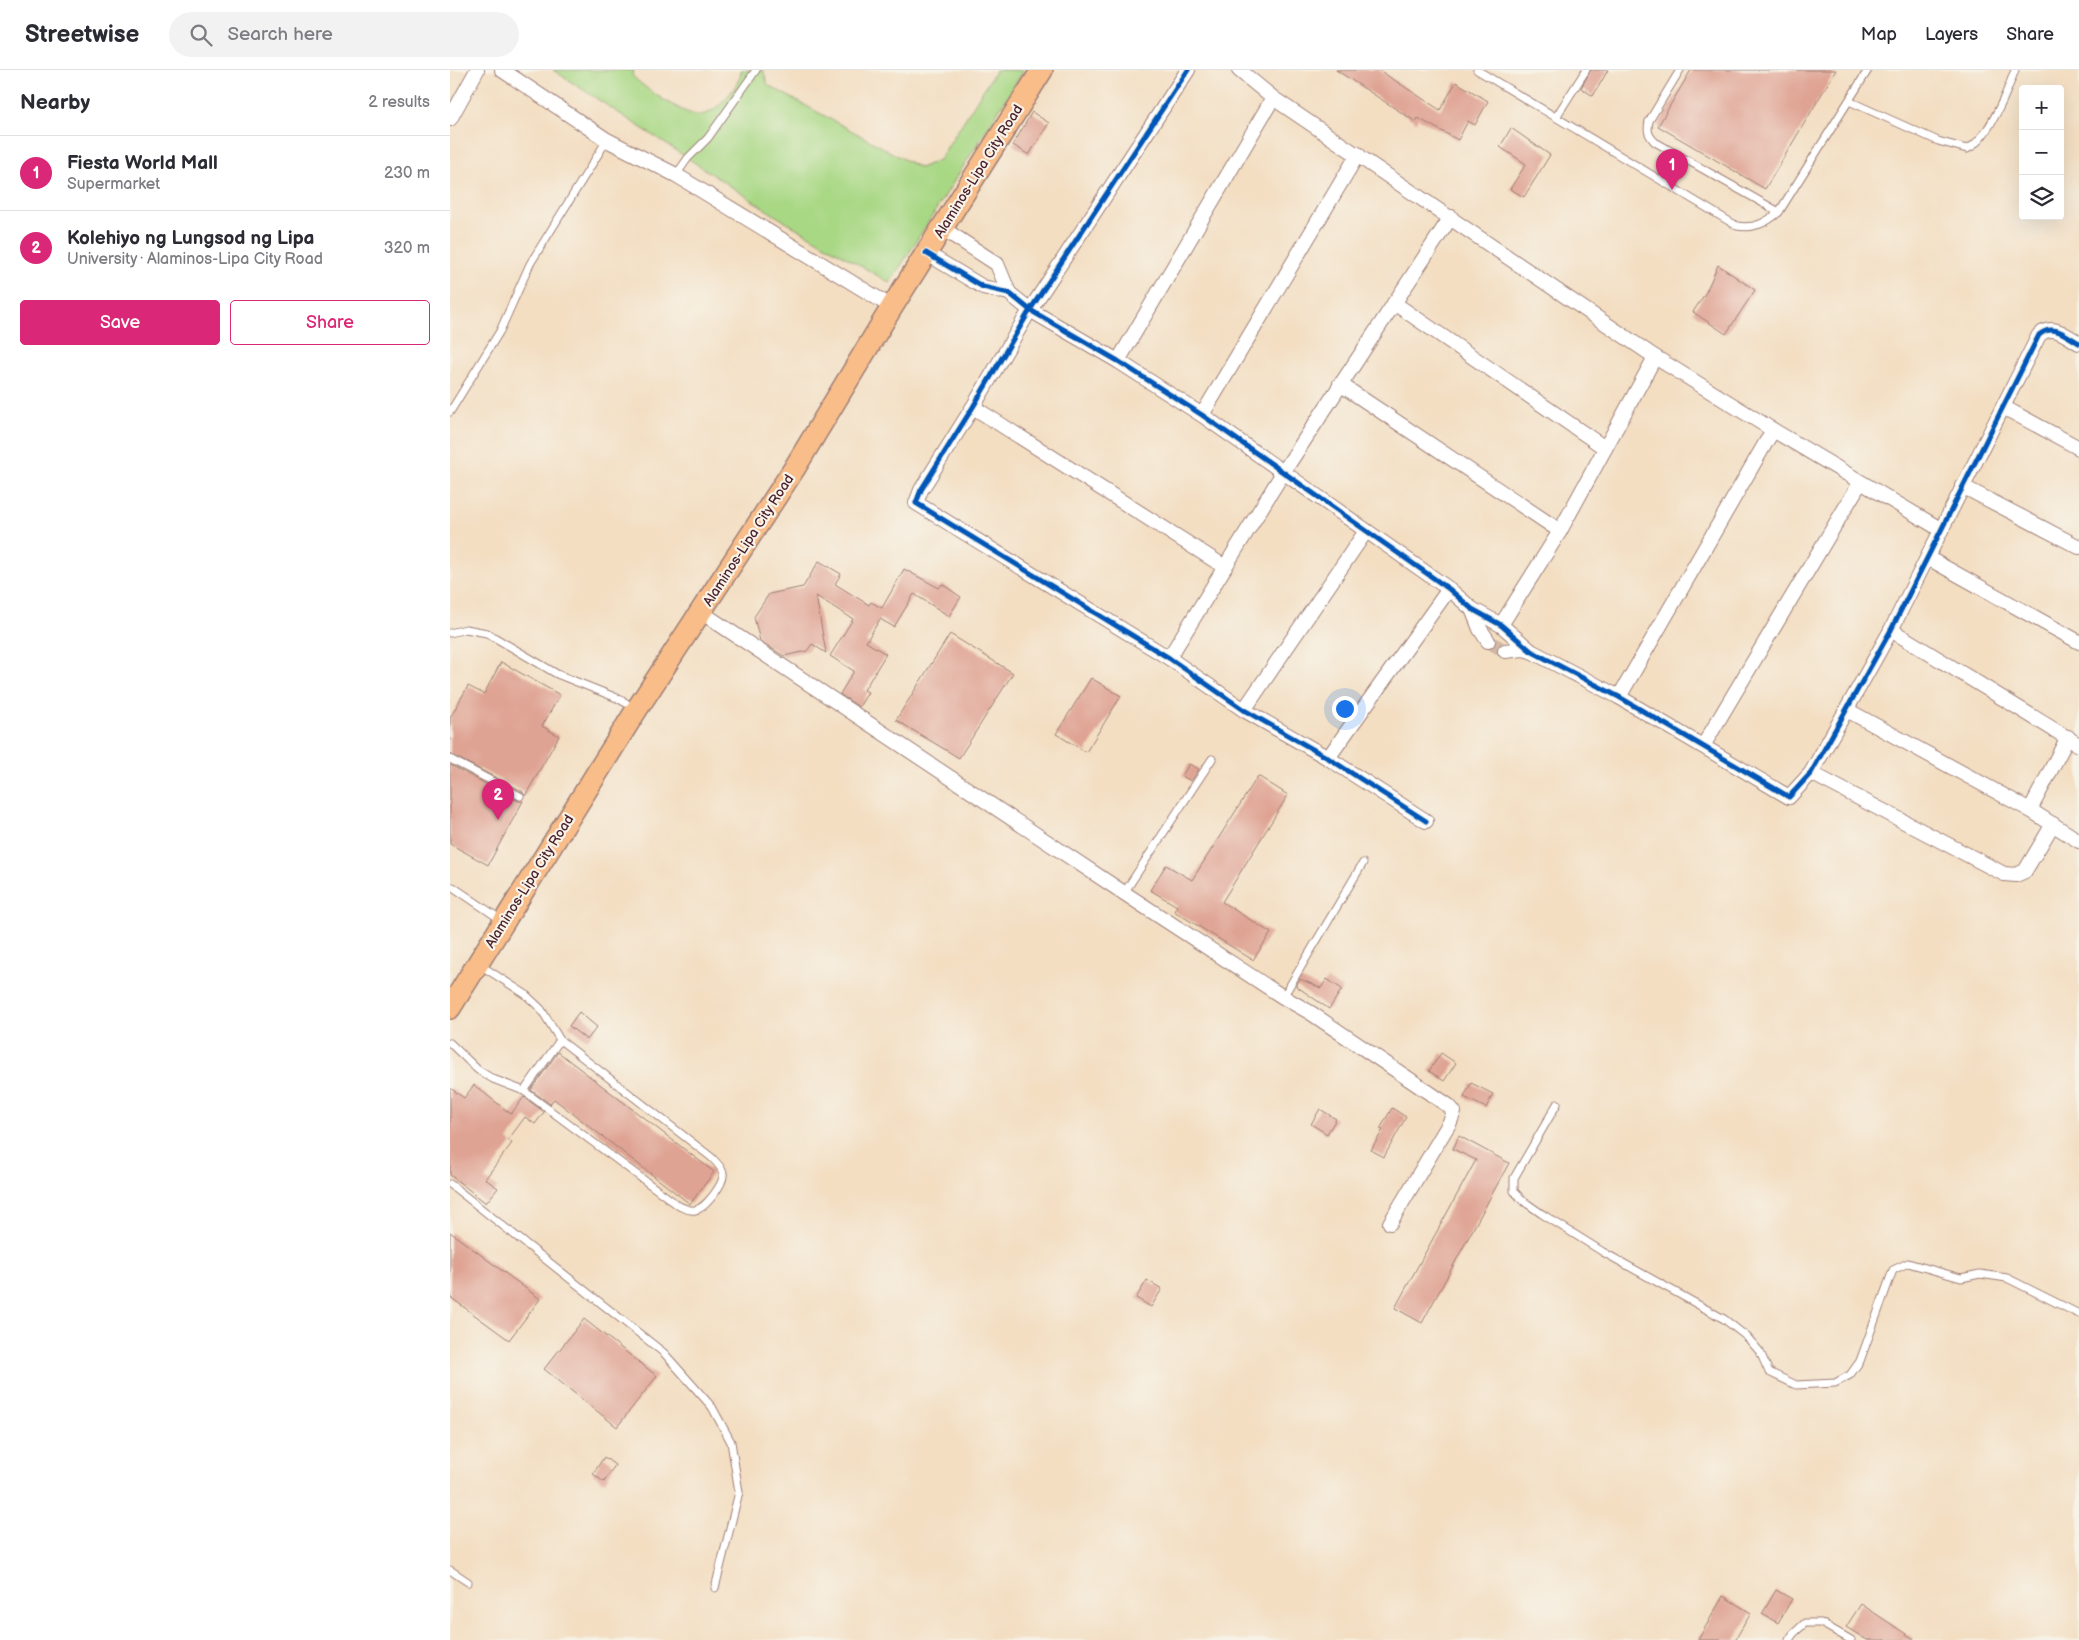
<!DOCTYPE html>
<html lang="en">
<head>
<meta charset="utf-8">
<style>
  :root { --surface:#fff; --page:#f2f2f3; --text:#2b2b33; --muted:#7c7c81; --line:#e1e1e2; --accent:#db2777 }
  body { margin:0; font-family:"Balsamiq Sans",sans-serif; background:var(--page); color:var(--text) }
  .controls { position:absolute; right:15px; top:15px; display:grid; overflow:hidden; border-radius:5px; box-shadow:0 5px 20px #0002 }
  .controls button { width:45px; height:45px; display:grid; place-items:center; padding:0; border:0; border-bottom:1px solid var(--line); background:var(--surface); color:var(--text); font:25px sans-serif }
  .you { position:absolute; left:894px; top:638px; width:18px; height:18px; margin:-12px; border:4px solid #fff; border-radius:50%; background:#1a73e8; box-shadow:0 0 0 8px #1a73e833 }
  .badge { display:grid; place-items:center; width:32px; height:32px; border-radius:50%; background:var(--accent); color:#fff; font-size:16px; font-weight:700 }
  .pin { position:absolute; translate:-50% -41px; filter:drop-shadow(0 1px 2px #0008) }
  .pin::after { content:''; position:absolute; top:26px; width:18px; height:15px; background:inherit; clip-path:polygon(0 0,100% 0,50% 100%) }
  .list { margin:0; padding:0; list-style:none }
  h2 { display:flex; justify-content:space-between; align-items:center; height:65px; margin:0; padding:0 20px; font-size:21px }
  h2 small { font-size:16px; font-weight:400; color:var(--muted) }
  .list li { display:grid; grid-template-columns:32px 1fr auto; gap:15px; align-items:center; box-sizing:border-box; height:75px; padding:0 20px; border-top:1px solid var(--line) }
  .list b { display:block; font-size:19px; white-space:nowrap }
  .list p { margin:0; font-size:16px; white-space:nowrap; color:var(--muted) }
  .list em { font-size:16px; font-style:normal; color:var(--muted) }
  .actions { display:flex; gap:10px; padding:15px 20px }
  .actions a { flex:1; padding:11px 0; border:1px solid var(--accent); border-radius:5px; text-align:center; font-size:18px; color:var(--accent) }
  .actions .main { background:var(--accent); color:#fff }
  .icon { flex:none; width:28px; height:28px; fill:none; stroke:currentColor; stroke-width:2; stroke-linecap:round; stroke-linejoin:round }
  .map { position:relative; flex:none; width:1629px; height:1570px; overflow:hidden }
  header { display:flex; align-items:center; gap:30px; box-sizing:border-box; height:70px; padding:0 25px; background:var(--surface); border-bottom:1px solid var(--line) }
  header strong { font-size:24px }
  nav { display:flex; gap:28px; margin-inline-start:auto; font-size:18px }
  .search { width:350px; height:45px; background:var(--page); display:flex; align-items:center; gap:12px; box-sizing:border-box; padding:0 18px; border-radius:28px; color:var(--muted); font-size:19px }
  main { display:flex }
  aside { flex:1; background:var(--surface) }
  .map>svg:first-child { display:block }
</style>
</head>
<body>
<header>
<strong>Streetwise</strong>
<div class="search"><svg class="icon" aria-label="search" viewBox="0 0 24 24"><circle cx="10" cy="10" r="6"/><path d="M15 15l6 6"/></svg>Search here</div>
<nav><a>Map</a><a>Layers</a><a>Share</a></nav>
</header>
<main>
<aside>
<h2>Nearby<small>2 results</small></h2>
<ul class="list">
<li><span class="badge">1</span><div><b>Fiesta World Mall</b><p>Supermarket</p></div><em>230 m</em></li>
<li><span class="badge">2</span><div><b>Kolehiyo ng Lungsod ng Lipa</b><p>University · Alaminos-Lipa City Road</p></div><em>320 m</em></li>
</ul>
<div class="actions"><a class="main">Save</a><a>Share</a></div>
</aside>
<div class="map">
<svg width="1629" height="1570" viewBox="0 0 1629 1570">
  <rect width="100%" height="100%" fill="#f7f3e8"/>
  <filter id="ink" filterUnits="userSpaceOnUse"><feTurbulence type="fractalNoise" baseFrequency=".02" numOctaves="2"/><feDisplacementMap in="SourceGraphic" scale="10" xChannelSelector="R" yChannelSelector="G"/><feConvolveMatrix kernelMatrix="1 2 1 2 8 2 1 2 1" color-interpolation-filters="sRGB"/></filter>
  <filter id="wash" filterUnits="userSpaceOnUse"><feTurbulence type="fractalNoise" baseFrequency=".0096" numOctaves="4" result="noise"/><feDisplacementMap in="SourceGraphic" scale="20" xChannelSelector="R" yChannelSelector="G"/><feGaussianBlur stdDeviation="1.12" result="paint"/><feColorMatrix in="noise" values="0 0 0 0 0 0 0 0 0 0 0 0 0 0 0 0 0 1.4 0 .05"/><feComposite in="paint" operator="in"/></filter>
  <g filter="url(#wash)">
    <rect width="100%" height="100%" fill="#f3dec2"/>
    <!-- green -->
    <path fill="#a9d885" stroke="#7a7c58" d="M103 0H184L182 5C190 16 239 49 252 45 262 42 270 35 277 27 283 21 291 9 291 0H313L318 15 470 98 489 90 546 0H574L440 213 326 146Z"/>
    <g id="blocks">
      <!-- building -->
      <g fill="#dfa393">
        <polygon points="886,0 929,0 990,40 1006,12 1038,31 1025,55 1018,51 1008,70 968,48 966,52"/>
        <polygon points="1141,0 1158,0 1143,26 1131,18"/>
        <polygon points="1241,0 1386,0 1315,119 1208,56"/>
        <polygon points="582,42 599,53 579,85 563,75"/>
        <polygon points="1061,58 1100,85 1074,127 1060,119 1076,94 1050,77"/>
        <polygon points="1268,195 1305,220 1276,264 1243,242 1256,222"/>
        <polygon points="369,491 391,504 385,514 419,535 421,532 432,538 454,499 489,518 492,514 511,527 499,546 464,524 444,557 430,549 416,572 436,584 414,620 418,622 409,637 390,624 404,601 380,586 403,549 366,526 376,583 362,574 357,581 334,586 310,571 304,547 319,524 353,517"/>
        <polygon points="500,564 563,603 509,688 446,650"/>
        <polygon points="51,592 110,625 92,656 109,666 75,726 72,721 0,684 0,648 18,616 34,624"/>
        <polygon points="641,608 671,626 636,682 606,664"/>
        <polygon points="739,694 749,699 741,711 732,706"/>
        <polygon points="0,695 68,731 73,731 38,795 0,774"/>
        <polygon points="808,706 838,725 772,832 821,863 803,890 724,841 727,836 700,820 716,795 742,810"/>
        <polygon points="850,909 871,918 877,909 892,919 879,939 846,916"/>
        <polygon points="129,942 147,957 137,970 119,956"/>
        <polygon points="108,982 264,1102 240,1134 104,1029 100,1034 81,1020"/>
        <polygon points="991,983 1006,993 994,1011 979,1001"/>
        <polygon points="1021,1013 1043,1024 1036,1038 1014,1027"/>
        <polygon points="24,1015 61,1044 74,1027 94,1042 85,1054 75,1047 58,1070 62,1073 35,1109 48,1118 36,1133 0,1105 0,1018 14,1028"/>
        <polygon points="942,1038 956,1047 934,1087 921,1080 933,1060 930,1059"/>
        <polygon points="870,1039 886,1049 877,1064 861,1054"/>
        <polygon points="1009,1066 1059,1093 972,1253 945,1238 1026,1090 1003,1079"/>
        <polygon points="0,1162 90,1229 59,1270 0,1227"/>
        <polygon points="697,1210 712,1219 701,1237 686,1228"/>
        <polygon points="134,1249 207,1306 167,1357 94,1299"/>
        <polygon points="154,1387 165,1395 154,1412 143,1404"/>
        <polygon points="1326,1520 1342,1529 1328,1553 1312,1544"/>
        <polygon points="1273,1526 1301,1543 1285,1570 1248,1570"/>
        <polygon points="1411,1534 1465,1570 1417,1570 1396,1557"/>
      </g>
    </g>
  </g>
  <g filter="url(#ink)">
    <use href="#blocks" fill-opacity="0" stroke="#9e7e76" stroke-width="1"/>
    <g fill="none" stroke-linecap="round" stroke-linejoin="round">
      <!-- street-tunnel -->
      <polyline stroke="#d1b8a4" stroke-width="14" stroke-dasharray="14 7" stroke-linecap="butt" points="1038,571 1055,581"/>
      <defs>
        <g id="lane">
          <path d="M1027 0 1287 156C1304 159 1316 153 1329 142"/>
          <path d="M1230 0 1199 51C1197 61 1198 65 1205 72L1329 142 1418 0"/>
          <path d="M1399 31 1488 71 1517 79C1538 70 1557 22 1565 0"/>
          <polyline points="1106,47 1136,0"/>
          <polyline points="226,105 238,88 258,68 306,0"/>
          <polyline points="0,342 50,261 80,194 157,70"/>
          <polyline points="0,563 16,559 37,563 107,604 167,628 185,638"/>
          <polyline points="0,689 70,726"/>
          <polyline points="3,817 53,851"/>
          <polyline points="674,823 762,689"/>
          <polyline points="833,927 913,793"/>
          <path d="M0 973 28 1000 43 1009 74 1021 229 1136C234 1138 239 1141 245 1140 255 1139 275 1113 273 1103 271 1096 266 1092 261 1087L110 970 91 939 75 924 30 895"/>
          <polyline points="74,1021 110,970"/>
          <polyline points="1107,1034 1064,1108 1064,1121 1072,1130 1092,1144 1153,1182 1274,1249 1297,1267 1310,1282 1319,1302 1346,1315 1385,1313 1400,1305 1410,1291 1443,1200 1458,1193 1511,1208 1530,1204 1557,1208 1629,1244"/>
          <polyline points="0,1114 214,1283 262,1337 281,1372 289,1422 265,1518"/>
          <polyline points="0,1500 18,1512"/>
          <polyline points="1339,1570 1343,1564 1355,1553 1371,1553 1401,1570"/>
        </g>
        <g id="street">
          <polyline points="52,0 157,70 226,105 442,237"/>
          <polyline points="738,0 580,240 523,337 471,420 466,433 719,588 794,640 878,688 976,751"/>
          <polyline points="789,0 823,28 1205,287 1323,360 1490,459"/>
          <polyline points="0,49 27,0"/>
          <polyline points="492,158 547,194 559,223"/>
          <path d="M476 183 533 217 559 223 580 240 668 291 752 345 999 519 1022 539 1051 555 1081 581 1169 627 1339 727 1361 703 1441 560 1589 265C1603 253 1615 265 1629 273"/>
          <polyline points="944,233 1155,378"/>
          <polyline points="668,291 823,28"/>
          <polyline points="890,314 1110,461"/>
          <polyline points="523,337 775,497"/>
          <polyline points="1553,337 1629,378"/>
          <polyline points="752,345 908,84"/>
          <polyline points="1512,416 1629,477"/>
          <polyline points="1478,488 1629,572"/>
          <polyline points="1022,539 1030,559 1038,571"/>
          <polyline points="251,542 674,823 833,927 861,943 999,1036 1004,1042 1000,1052 940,1153"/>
          <polyline points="1051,555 1110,461 1205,287"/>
          <polyline points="1441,560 1629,675"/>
          <polyline points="1055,581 1073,579 1081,581"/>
          <polyline points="719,588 834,401 1001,147"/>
          <polyline points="1169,627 1323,360"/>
          <polyline points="794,640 916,461"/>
          <polyline points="1397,640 1580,740 1629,771"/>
          <polyline points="1253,676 1410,413"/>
          <polyline points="878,688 999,519"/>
          <polyline points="1361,703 1554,804 1566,805 1575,801 1603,754"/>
          <polyline points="1580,740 1618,667"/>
        </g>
        <polyline id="primary" points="0,938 187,639 344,399 442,237 592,0"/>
      </defs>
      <!-- lane casing -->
      <use href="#lane" stroke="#9e7e76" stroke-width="9"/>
      <!-- street casing -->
      <use href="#street" stroke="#9e7e76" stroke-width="16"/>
      <!-- primary casing -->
      <use href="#primary" stroke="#9e7e76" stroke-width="24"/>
      <!-- lane -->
      <use href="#lane" stroke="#fff" stroke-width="7"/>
      <!-- street -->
      <use href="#street" stroke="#fff" stroke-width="14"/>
      <!-- primary -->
      <use href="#primary" stroke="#f8bd89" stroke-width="21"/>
      <defs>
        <g id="cycleway">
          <polyline points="738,0 580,240 523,337 471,420 466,433 719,588 794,640 878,688 976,751"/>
          <path d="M476 183 533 217 559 223 580 240 668 291 752 345 999 519 1022 539 1051 555 1081 581 1169 627 1339 727 1361 703 1441 560 1589 265C1603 253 1615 265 1629 273"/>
        </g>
      </defs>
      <!-- cycleway casing -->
      <use href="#cycleway" stroke="#f7f3e8" stroke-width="8"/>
      <!-- cycleway -->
      <use href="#cycleway" stroke="#0057b8" stroke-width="5"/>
    </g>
  </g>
  <g text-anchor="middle" stroke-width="4.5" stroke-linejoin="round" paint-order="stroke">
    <!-- street labels -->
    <g font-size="14" fill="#4a1f2b" stroke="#f7f3e8">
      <text transform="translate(528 101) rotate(-58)" y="5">Alaminos-Lipa City Road</text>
      <text transform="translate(298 470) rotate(-57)" y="5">Alaminos-Lipa City Road</text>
      <text transform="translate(79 811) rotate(-58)" y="5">Alaminos-Lipa City Road</text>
    </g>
  </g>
</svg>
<div class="controls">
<button>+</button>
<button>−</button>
<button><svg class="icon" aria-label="layers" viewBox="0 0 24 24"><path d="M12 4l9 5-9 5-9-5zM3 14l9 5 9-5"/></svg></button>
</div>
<div class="you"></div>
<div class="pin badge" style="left:1222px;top:120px">1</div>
<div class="pin badge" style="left:48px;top:750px">2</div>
</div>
</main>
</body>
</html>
